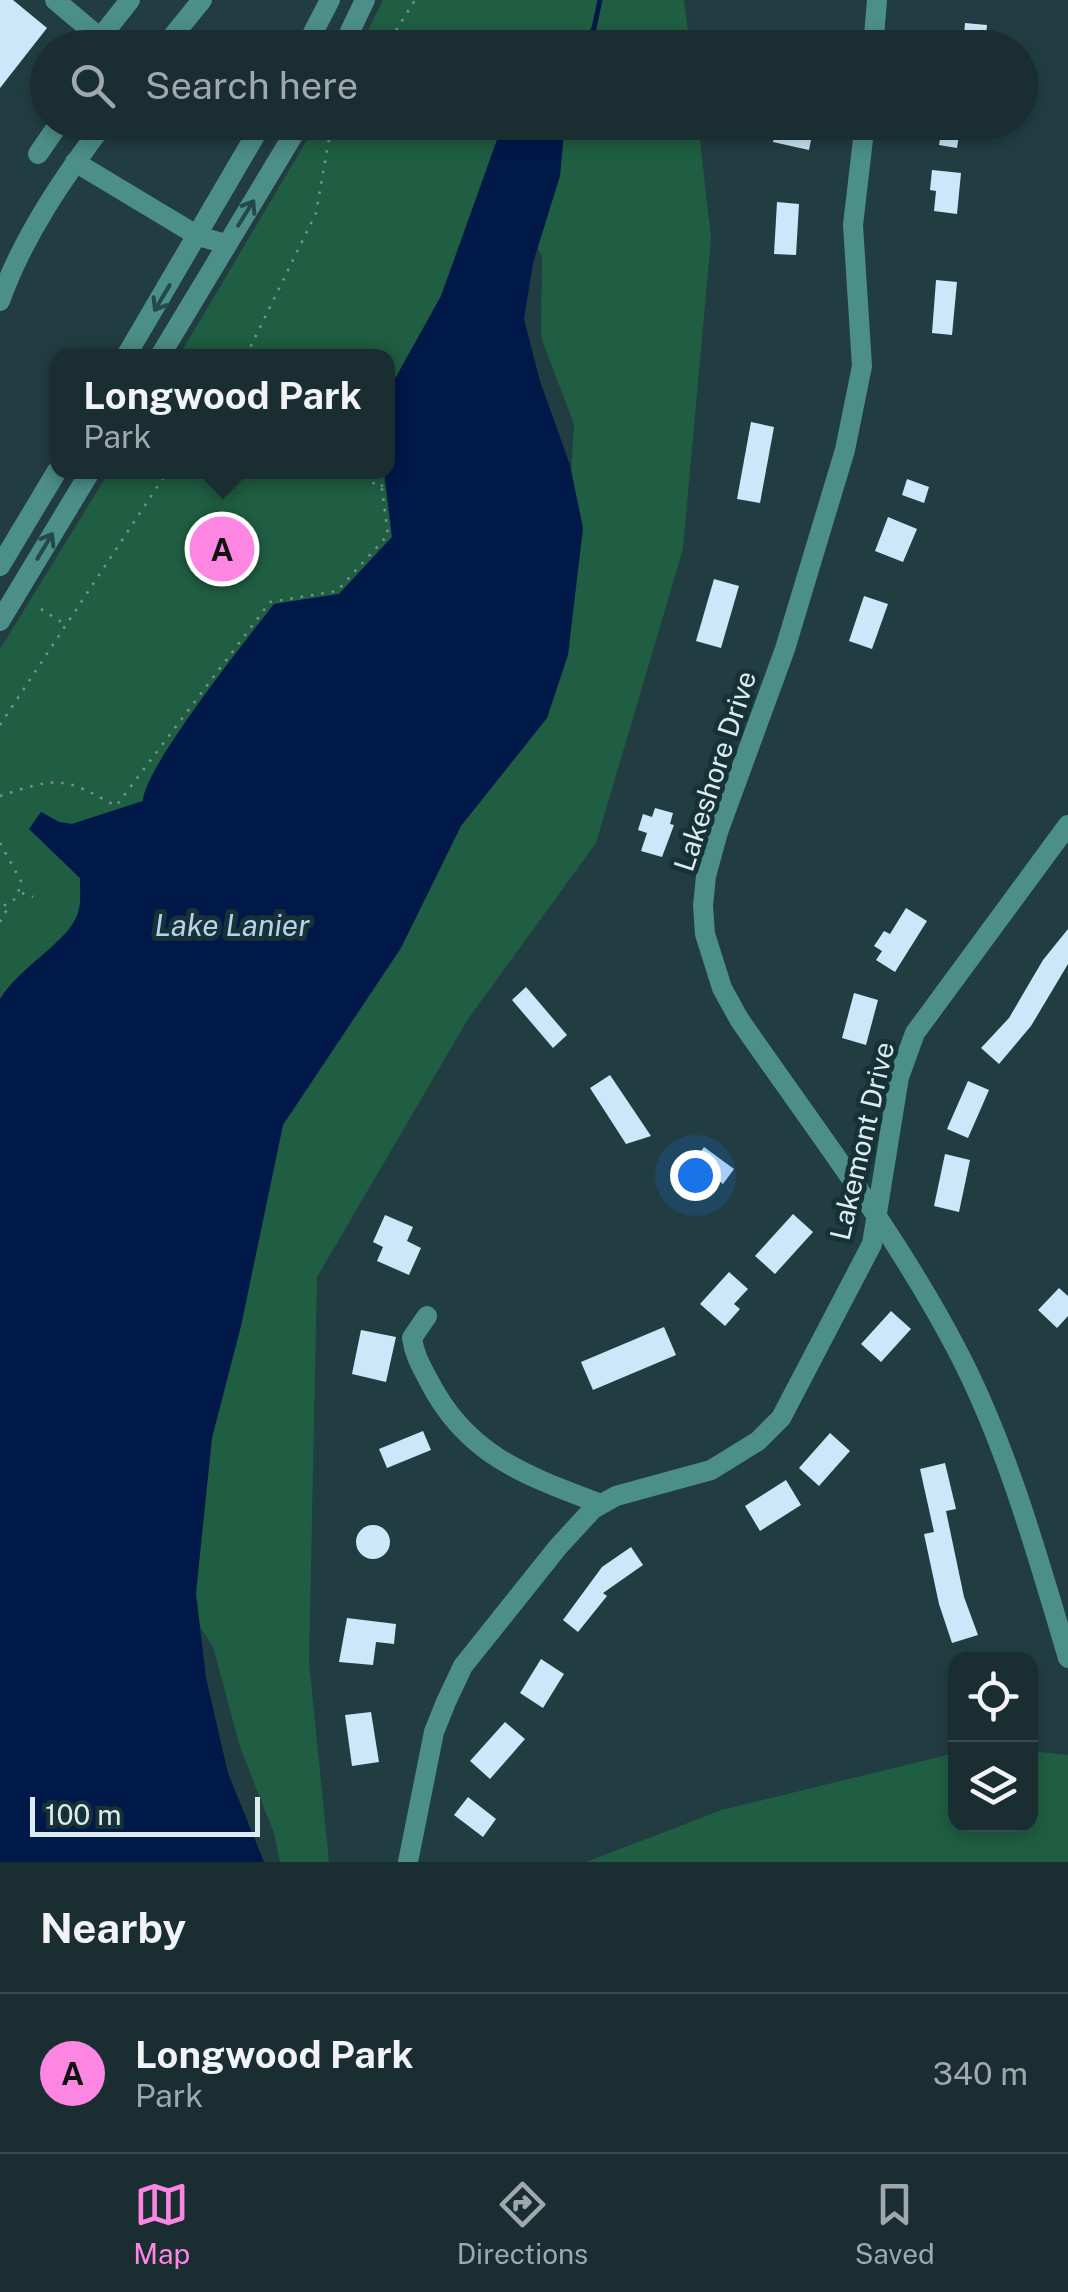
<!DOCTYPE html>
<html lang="en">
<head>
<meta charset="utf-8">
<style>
  :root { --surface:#1a2e32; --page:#273a3e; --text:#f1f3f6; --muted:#9fa8ac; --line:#384a4d; --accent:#fd86e2 }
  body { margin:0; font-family:"Public Sans",sans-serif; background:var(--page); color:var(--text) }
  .controls { position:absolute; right:30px; bottom:30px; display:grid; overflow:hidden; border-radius:20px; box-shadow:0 5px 15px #0003 }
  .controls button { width:90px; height:90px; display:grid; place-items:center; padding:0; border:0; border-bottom:2px solid var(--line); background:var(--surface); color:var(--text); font:50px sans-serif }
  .scale { position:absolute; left:30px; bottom:25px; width:230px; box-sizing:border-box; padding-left:10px; border:5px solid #dcebee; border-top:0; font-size:28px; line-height:35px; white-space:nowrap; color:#dcebee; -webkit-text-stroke:8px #173237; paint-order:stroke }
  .you { position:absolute; left:695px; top:1175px; width:35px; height:35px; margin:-25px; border:8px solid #fff; border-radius:50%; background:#1a73e8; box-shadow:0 0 0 15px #1a73e833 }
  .badge { display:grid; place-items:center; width:65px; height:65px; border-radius:50%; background:var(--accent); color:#111; font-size:32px; font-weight:700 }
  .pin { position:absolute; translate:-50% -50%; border:5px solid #fff; box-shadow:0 2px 10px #0006 }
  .popup { position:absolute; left:50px; top:349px; width:345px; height:130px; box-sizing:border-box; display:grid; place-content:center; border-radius:20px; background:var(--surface); filter:drop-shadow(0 2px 8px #0005); font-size:32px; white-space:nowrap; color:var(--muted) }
  .popup b { font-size:38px; color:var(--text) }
  .popup::after { content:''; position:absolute; left:50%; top:100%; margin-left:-20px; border:20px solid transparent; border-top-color:var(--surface) }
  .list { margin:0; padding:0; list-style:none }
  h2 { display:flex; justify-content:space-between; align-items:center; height:130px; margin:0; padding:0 40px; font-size:42px }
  h2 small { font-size:32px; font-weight:400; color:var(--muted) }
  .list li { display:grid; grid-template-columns:65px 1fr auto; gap:30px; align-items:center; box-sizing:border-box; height:160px; padding:0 40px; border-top:2px solid var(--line) }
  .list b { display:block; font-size:38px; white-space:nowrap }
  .list p { margin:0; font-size:32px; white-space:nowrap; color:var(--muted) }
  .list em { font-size:32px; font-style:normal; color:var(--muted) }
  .icon { flex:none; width:55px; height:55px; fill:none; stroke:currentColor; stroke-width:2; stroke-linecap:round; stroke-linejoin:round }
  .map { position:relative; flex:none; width:1068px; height:1862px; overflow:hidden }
  .search { position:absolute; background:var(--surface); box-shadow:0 5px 15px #0003; left:30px; right:30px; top:30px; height:110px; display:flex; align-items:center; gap:25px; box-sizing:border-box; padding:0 35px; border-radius:55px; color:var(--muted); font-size:38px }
  .sheet { height:290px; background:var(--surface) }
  nav { display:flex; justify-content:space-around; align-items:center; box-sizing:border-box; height:140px; border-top:2px solid var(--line); background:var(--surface); font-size:28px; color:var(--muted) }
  nav a { display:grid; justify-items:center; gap:5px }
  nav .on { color:var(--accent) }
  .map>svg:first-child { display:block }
</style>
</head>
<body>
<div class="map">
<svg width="1068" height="1862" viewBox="0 0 1068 1862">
  <rect width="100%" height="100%" fill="#223d42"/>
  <!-- green -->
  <g fill="#1f5e42">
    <polygon points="383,0 684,0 690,47 360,47"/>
    <polygon points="317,123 698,123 711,238 683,549 596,843 468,1019 317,1277 309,1662 329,1862 280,1862 274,1833 240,1747 213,1647 167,1575 232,1228 307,1047 564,598 574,424 541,337 542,256 504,190 387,393 387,356 179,356"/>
    <path d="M109 472H384L392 537 339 594 274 604 170 747 143 801 72 824 59 822 41 812 29 829 80 878C80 891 82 906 76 918 64 944 19 968 0 999V649Z"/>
    <polygon points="1031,1751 1068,1755 1068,1862 586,1862 722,1810 955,1753 956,1824 1030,1824"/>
  </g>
  <!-- water -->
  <path fill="#011949" d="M503 123H565L560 176 533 263 524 319 540 381 570 465 583 528 568 655 547 718 461 826 401 948 283 1125 241 1326 212 1438 196 1593 206 1678 228 1773 264 1862H0V999C19 968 64 944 76 918 82 906 80 890 80 878L29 829 41 812 59 822 72 824 143 801C143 769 249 636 274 604L339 594 392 537 384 472H387V393L441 296Z"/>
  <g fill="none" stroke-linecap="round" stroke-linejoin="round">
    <!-- stream -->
    <polyline stroke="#011949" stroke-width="5" points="582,48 594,28 600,0"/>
  </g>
  <!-- building -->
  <g fill="#cbe7f9">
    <polygon points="0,0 13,0 47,28 0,88"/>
    <polygon points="965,23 987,25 985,48 963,48"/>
    <polygon points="777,122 800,122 799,127 813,130 809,150 773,142"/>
    <polygon points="943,122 961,122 957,148 939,145"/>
    <polygon points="932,170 961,173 957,214 934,211 936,191 930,190"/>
    <polygon points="777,202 799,204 796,255 774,254"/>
    <polygon points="936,280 957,282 952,335 932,333"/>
    <polygon points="751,422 774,427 760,503 737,499"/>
    <polygon points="907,479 929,487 924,503 902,495"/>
    <polygon points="888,517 917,529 903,562 875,551"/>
    <polygon points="714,579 739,586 721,648 696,641"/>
    <polygon points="864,596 888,604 872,649 849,641"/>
    <polygon points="655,808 673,813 670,824 674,825 662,857 641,851 647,833 638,830 643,814 652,817"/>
    <polygon points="906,908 927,921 895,972 876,960 882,951 874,946 884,931 890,934"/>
    <polygon points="1068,929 1068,964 1031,1026 999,1064 981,1048 1009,1018 1043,960"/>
    <polygon points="526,987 567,1035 553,1048 512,1000"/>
    <polygon points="854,993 878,1000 866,1045 842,1038"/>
    <polygon points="610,1075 651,1136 626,1144 590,1088"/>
    <polygon points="968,1081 989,1090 968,1138 947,1129"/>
    <polygon points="704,1147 734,1169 723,1184 693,1163"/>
    <polygon points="945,1154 970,1160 959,1212 934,1206"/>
    <polygon points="793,1214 813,1232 775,1274 755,1256"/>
    <polygon points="385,1215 413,1227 407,1241 421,1248 409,1275 377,1261 383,1247 373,1242"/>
    <polygon points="729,1272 748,1289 734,1304 740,1309 725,1326 700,1304"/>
    <polygon points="1059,1288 1068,1296 1068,1316 1057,1328 1038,1310"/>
    <polygon points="891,1311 911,1329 881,1362 861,1344"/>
    <polygon points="664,1327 676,1355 593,1390 581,1362"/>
    <polygon points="361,1330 396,1337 386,1382 352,1374"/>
    <polygon points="423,1431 431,1450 387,1468 379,1449"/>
    <polygon points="830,1433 850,1451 819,1486 799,1468"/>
    <polygon points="945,1463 956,1509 946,1511 964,1597 978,1635 952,1643 939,1604 924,1534 934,1532 920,1469"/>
    <polygon points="786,1480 801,1505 760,1531 745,1506"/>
    <circle cx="373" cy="1542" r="17"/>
    <polygon points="631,1547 643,1565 603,1593 607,1596 578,1632 563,1620 602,1567"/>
    <polygon points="347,1618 396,1624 394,1644 376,1642 373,1665 339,1662"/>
    <polygon points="541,1659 564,1674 543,1708 520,1693"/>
    <polygon points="371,1712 379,1762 352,1766 345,1715"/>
    <polygon points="505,1722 525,1739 490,1779 470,1761"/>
    <polygon points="468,1797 496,1819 483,1837 454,1815"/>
  </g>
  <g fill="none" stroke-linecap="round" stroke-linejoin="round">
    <!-- path -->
    <g stroke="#7b9094" stroke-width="2.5" stroke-dasharray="2.5 8" stroke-linecap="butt">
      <polyline points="385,48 415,0"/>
      <polyline points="246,356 316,213 332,122"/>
      <polyline points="381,474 382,487"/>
      <polyline points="41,609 66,625"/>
      <polyline points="0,725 167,472"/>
      <path d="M0 796C58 777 62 776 116 806L270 602 337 591 388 535 382 489 357 472"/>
      <polyline points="0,843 22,883 15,899 0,908"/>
      <polyline points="22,893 33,897"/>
      <polyline points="0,922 10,904"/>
    </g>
    <!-- minor -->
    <g stroke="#4c8f87" stroke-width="20">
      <polyline points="55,0 112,48"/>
      <polyline points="100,38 130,0"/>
      <polyline points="163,48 202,0"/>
      <polyline points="305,48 330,0"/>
      <polyline points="342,48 365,0"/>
      <polyline points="873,48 877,0"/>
      <path d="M865 122 853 225 862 366 845 450 785 649 718 832 706 876 703 906 705 934 722 988 739 1019C814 1128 896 1233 957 1350 1006 1443 1038 1557 1068 1658"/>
      <polyline points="38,154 60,122"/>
      <polyline points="75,162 198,236 226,244"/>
      <path d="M0 301C23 236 64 177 105 122"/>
      <polyline points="126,356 263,122"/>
      <polyline points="160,356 301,122"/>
      <polyline points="0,566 57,471"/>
      <polyline points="0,621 90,472"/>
      <path d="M427 1316 412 1338C414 1354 421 1366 429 1381 467 1456 527 1476 601 1504"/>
      <polyline points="408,1862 434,1732 446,1702 463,1666 558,1547 593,1509 616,1496 711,1470 758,1441 781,1418 872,1244 899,1077 915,1033 1068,825"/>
    </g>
  </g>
  <!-- one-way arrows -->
  <defs><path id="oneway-shaft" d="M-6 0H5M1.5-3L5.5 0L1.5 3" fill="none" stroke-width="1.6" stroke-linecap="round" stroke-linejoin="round" transform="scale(2.5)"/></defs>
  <g stroke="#24494b">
    <use href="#oneway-shaft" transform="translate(246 213) rotate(-58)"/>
    <use href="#oneway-shaft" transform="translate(162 298) rotate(121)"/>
    <use href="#oneway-shaft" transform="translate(45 546) rotate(-59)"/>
  </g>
  <g text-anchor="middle" stroke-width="10" stroke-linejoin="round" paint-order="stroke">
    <!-- street labels -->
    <g font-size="28" fill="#dcebee" stroke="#173237">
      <text transform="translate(715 771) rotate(-72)" y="10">Lakeshore Drive</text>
      <text transform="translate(862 1141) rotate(-77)" y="10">Lakemont Drive</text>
    </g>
    <!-- water labels -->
    <g font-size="30" font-style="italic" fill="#bbcfef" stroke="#173237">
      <text x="232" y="936">Lake Lanier</text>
    </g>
  </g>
</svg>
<div class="controls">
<button><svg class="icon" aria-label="locate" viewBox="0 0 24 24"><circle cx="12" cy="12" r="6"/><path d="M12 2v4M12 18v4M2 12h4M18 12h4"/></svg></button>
<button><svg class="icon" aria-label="layers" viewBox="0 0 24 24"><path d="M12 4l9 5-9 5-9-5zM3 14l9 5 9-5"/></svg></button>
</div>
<div class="scale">100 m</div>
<div class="you"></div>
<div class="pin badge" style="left:222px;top:549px">A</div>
<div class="popup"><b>Longwood Park</b>Park</div>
<div class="search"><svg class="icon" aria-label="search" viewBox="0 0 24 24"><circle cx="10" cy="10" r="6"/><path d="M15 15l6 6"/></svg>Search here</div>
</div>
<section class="sheet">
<h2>Nearby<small></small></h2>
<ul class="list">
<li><span class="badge">A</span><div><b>Longwood Park</b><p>Park</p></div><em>340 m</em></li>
</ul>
</section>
<nav>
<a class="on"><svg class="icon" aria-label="map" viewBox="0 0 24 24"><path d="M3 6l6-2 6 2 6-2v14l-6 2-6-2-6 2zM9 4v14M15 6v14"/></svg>Map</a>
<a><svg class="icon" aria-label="directions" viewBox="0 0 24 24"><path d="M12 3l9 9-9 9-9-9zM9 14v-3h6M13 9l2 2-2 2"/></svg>Directions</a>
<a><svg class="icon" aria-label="saved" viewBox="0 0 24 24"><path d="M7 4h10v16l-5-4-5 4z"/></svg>Saved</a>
</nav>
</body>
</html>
